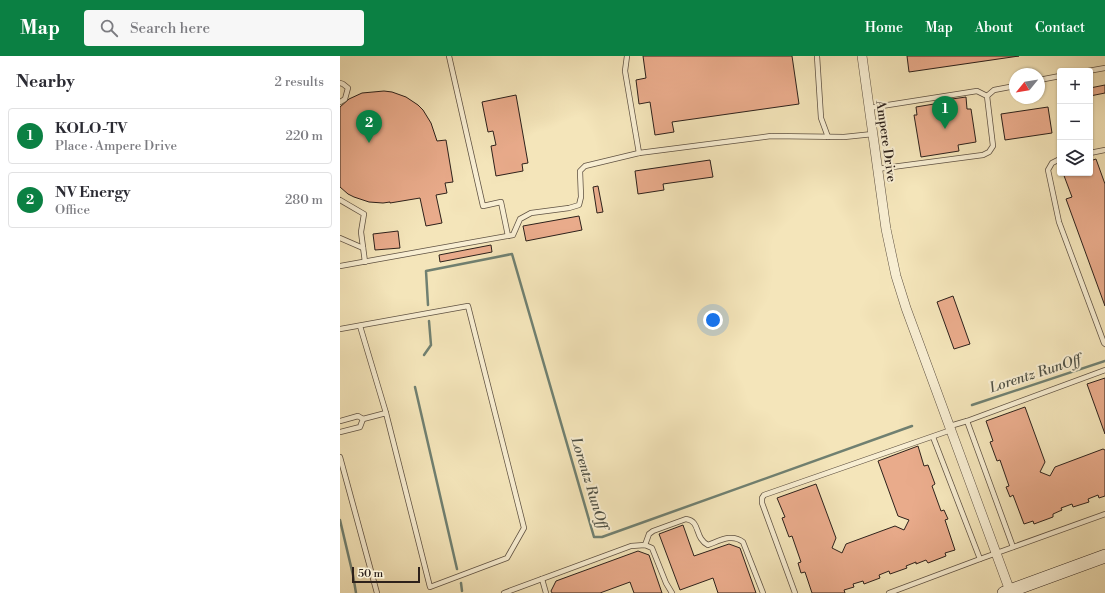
<!DOCTYPE html>
<html lang="en">
<head>
<meta charset="utf-8">
<style>
  :root { --surface:#fff; --page:#f7f7f7; --text:#2b2b33; --muted:#7c7c81; --line:#e1e1e2; --accent:#0b8043 }
  body { margin:0; font-family:"Libre Bodoni",serif; background:var(--page); color:var(--text) }
  .controls { position:absolute; right:12px; top:12px; display:grid; overflow:hidden; border-radius:4px; box-shadow:0 1px 3px #0004 }
  .controls button { width:36px; height:36px; display:grid; place-items:center; padding:0; border:0; border-bottom:1px solid var(--line); background:var(--surface); color:var(--text); font:20px sans-serif }
  .compass { position:absolute; left:669px; top:12px; width:36px; height:36px; border-radius:50%; background:var(--surface); box-shadow:0 1px 3px #0004; rotate:240deg }
  .scale { position:absolute; left:12px; bottom:10px; width:68px; box-sizing:border-box; padding-left:4px; border:2px solid #2d211b; border-top:0; font-size:11px; line-height:14px; white-space:nowrap; color:#2d211b; -webkit-text-stroke:3px #f8eed2; paint-order:stroke }
  .you { position:absolute; left:373px; top:264px; width:14px; height:14px; margin:-10px; border:3px solid #fff; border-radius:50%; background:#1a73e8; box-shadow:0 0 0 6px #1a73e833 }
  .badge { display:grid; place-items:center; width:26px; height:26px; border-radius:50%; background:var(--accent); color:#fff; font-size:13px; font-weight:700 }
  .pin { position:absolute; translate:-50% -33px; filter:drop-shadow(0 1px 2px #0008) }
  .pin::after { content:''; position:absolute; top:21px; width:14px; height:12px; background:inherit; clip-path:polygon(0 0,100% 0,50% 100%) }
  .list { margin:0; padding:0; list-style:none }
  h2 { display:flex; justify-content:space-between; align-items:center; height:52px; margin:0; padding:0 16px; font-size:17px }
  h2 small { font-size:13px; font-weight:400; color:var(--muted) }
  .list li { display:grid; grid-template-columns:26px 1fr auto; gap:12px; align-items:center; box-sizing:border-box; height:56px; margin:0 8px 8px; padding:0 8px; border:1px solid var(--line); border-radius:4px }
  .list b { display:block; font-size:15px; white-space:nowrap }
  .list p { margin:0; font-size:13px; white-space:nowrap; color:var(--muted) }
  .list em { font-size:13px; font-style:normal; color:var(--muted) }
  .icon { flex:none; width:22px; height:22px; fill:none; stroke:currentColor; stroke-width:2; stroke-linecap:round; stroke-linejoin:round }
  .map { position:relative; flex:none; width:765px; height:537px; overflow:hidden }
  header { display:flex; align-items:center; gap:24px; box-sizing:border-box; height:56px; padding:0 20px; background:var(--accent); color:#fff }
  header strong { font-size:19px }
  nav { display:flex; gap:22px; margin-inline-start:auto; font-size:14px }
  .search { width:280px; height:36px; background:var(--page); display:flex; align-items:center; gap:10px; box-sizing:border-box; padding:0 14px; border-radius:4px; color:var(--muted); font-size:15px }
  main { display:flex }
  aside { flex:1; background:var(--surface) }
  .map>svg:first-child { display:block }
</style>
</head>
<body>
<header>
<strong>Map</strong>
<div class="search"><svg class="icon" aria-label="search" viewBox="0 0 24 24"><circle cx="10" cy="10" r="6"/><path d="M15 15l6 6"/></svg>Search here</div>
<nav><a>Home</a><a>Map</a><a>About</a><a>Contact</a></nav>
</header>
<main>
<aside>
<h2>Nearby<small>2 results</small></h2>
<ul class="list">
<li><span class="badge">1</span><div><b>KOLO-TV</b><p>Place · Ampere Drive</p></div><em>220 m</em></li>
<li><span class="badge">2</span><div><b>NV Energy</b><p>Office</p></div><em>280 m</em></li>
</ul>
</aside>
<div class="map">
<svg width="765" height="537" viewBox="0 0 765 537">
  <rect width="100%" height="100%" fill="#f4e5ba"/>
  <filter id="stains"><feTurbulence type="fractalNoise" baseFrequency=".005" numOctaves="4"/><feColorMatrix values="0 0 0 0 .2 0 0 0 0 .09 0 0 0 0 .02 0 0 0 .5 -.17"/></filter>
  <radialGradient id="worn" r=".72"><stop offset=".6" stop-color="#630" stop-opacity="0"/><stop offset="1" stop-color="#630" stop-opacity=".3"/></radialGradient>
  <g fill="none" stroke-linecap="round" stroke-linejoin="round">
    <!-- stream -->
    <g stroke="#708071" stroke-width="2.5">
      <polyline points="88,249 86,215 172,198 254,481 262,481 572,370"/>
      <polyline points="84,299 91,289 89,265"/>
      <polyline points="75,331 117,513"/>
      <polyline points="632,349 765,305"/>
      <polyline points="0,464 13,519 16,537"/>
      <polyline points="121,527 122,535"/>
    </g>
  </g>
  <!-- building -->
  <g fill="#e9ab8b" stroke="#2d211b">
    <polygon points="303,0 452,0 459,48 332,66 334,76 315,79 310,46 299,48 296,24 306,22"/>
    <polygon points="567,0 679,0 569,16"/>
    <polygon points="765,29 765,37 750,40 750,32"/>
    <polygon points="44,35 52,36 66,41 78,49 83,54 91,67 97,85 106,84 113,126 105,127 107,137 96,139 102,167 86,170 80,142 50,147 50,146 43,147 29,146 14,141 8,138 0,131 0,51 9,43 22,37"/>
    <polygon points="176,39 188,107 182,108 183,115 156,120 151,90 156,89 153,75 148,76 142,46"/>
    <polygon points="626,41 627,53 631,53 636,86 618,89 619,95 581,101 574,59 577,59 576,51 612,45 612,43"/>
    <polygon points="708,51 712,77 665,84 661,58"/>
    <polygon points="756,103 765,128 765,250 726,143 732,141 723,117 750,117 750,105"/>
    <polygon points="370,104 373,121 323,128 324,134 298,138 295,115"/>
    <polygon points="258,130 263,156 257,157 253,131"/>
    <polygon points="239,160 242,174 186,185 183,170"/>
    <polygon points="58,175 60,192 35,194 33,178"/>
    <polygon points="151,189 152,196 100,206 99,199"/>
    <polygon points="613,240 630,288 614,293 597,246"/>
    <polygon points="765,322 765,378 747,328"/>
    <polygon points="685,351 705,406 700,416 710,420 715,411 763,393 765,394 765,440 759,442 758,439 748,443 749,446 733,451 732,448 721,452 722,454 713,458 713,461 694,468 693,465 684,468 673,439 670,441 666,431 669,430 660,404 657,405 650,386 653,385 646,365"/>
    <polygon points="578,390 584,410 588,409 595,428 592,430 601,455 604,454 608,463 605,464 615,494 605,497 606,500 588,507 586,504 576,508 576,506 566,510 567,512 550,518 549,515 539,519 540,522 524,528 523,525 513,528 514,531 504,534 505,537 472,537 465,516 461,517 458,507 461,506 452,480 449,481 442,462 445,461 437,442 476,428 496,482 492,492 502,497 506,488 555,470 564,474 569,464 558,460 538,405"/>
    <polygon points="343,469 354,500 389,488 400,492 416,537 378,537 373,522 340,534 319,478"/>
    <polygon points="298,495 309,499 322,537 294,537 290,526 260,537 212,537 211,535 216,525"/>
  </g>
  <g fill="none" stroke-linecap="round" stroke-linejoin="round">
    <defs>
      <g id="service">
        <polyline points="109,0 143,150 161,146 168,180"/>
        <polyline points="287,0 285,15 299,97 431,80 504,81 533,78"/>
        <polyline points="477,0 481,62 488,81"/>
        <polyline points="748,15 765,12"/>
        <polyline points="699,24 720,20"/>
        <polyline points="0,27 3,28 8,32 5,43 0,46"/>
        <polyline points="647,40 654,34 675,30"/>
        <polyline points="529,52 637,35 647,40 653,90 649,96 643,99 537,113"/>
        <polyline points="750,97 765,94"/>
        <polyline points="720,103 712,107 708,114 719,166 764,287 765,288"/>
        <polyline points="0,144 24,158 21,176 25,206"/>
        <polyline points="0,182 23,192"/>
        <polyline points="0,210 173,179 180,163 191,157 229,152 239,149 241,141 240,115 245,110 299,97"/>
        <polyline points="20,270 46,357"/>
        <polyline points="0,273 128,250 184,472 167,502 90,531 46,357 23,363"/>
        <polyline points="0,365 18,360 23,363 20,371 0,376"/>
        <polyline points="610,370 627,365"/>
        <polyline points="0,401 37,537"/>
        <path d="M305 489 309 478 313 475 346 463C361 465 354 482 368 489 379 485 392 477 403 486L423 537"/>
        <polyline points="673,491 627,365 765,314"/>
        <polyline points="640,503 765,458"/>
        <polyline points="202,523 206,537"/>
        <polyline points="164,537 291,490 305,489 312,492 326,527 332,537"/>
        <polyline points="455,537 422,447 422,442 424,439 611,374"/>
        <polyline points="549,537 640,503 593,381"/>
      </g>
      <polyline id="minor" points="522,0 546,173 556,220 566,252 670,535"/>
      <polyline id="secondary" points="664,537 765,500"/>
    </defs>
    <!-- service casing -->
    <use href="#service" stroke="#5f5243" stroke-width="6"/>
    <!-- minor casing -->
    <use href="#minor" stroke="#5f5243" stroke-width="10"/>
    <!-- secondary casing -->
    <use href="#secondary" stroke="#2d211b" stroke-width="14"/>
    <!-- service -->
    <use href="#service" stroke="#f8eed2" stroke-width="4.5"/>
    <!-- minor -->
    <use href="#minor" stroke="#f8eed2" stroke-width="9"/>
    <!-- secondary -->
    <use href="#secondary" stroke="#f8eed2" stroke-width="13"/>
  </g>
  <g text-anchor="middle" stroke-width="4" stroke-linejoin="round" paint-order="stroke">
    <!-- street labels -->
    <g font-size="13" fill="#2d211b" stroke="#f8eed2">
      <text transform="translate(547 85) rotate(82)" y="5">Ampere Drive</text>
    </g>
    <!-- water labels -->
    <g font-size="14" font-style="italic" fill="#4f5146" stroke="#f8eed2">
      <text transform="translate(695 317) rotate(-18)" y="5">Lorentz RunOff</text>
      <text transform="translate(250 427) rotate(73)" y="5">Lorentz RunOff</text>
    </g>
  </g>
  <rect width="100%" height="100%" filter="url(#stains)"/>
  <rect width="100%" height="100%" fill="url(#worn)"/>
</svg>
<div class="controls">
<button>+</button>
<button>−</button>
<button><svg class="icon" aria-label="layers" viewBox="0 0 24 24"><path d="M12 4l9 5-9 5-9-5zM3 14l9 5 9-5"/></svg></button>
</div>
<svg class="compass" viewBox="-18 -18 36 36"><path d="M0-13l5 13h-10z" fill="#e53935"/><path d="M0 13l5-13h-10z" fill="#7c7c81"/></svg>
<div class="scale">50 m</div>
<div class="you"></div>
<div class="pin badge" style="left:605px;top:73px">1</div>
<div class="pin badge" style="left:29px;top:87px">2</div>
</div>
</main>
</body>
</html>
